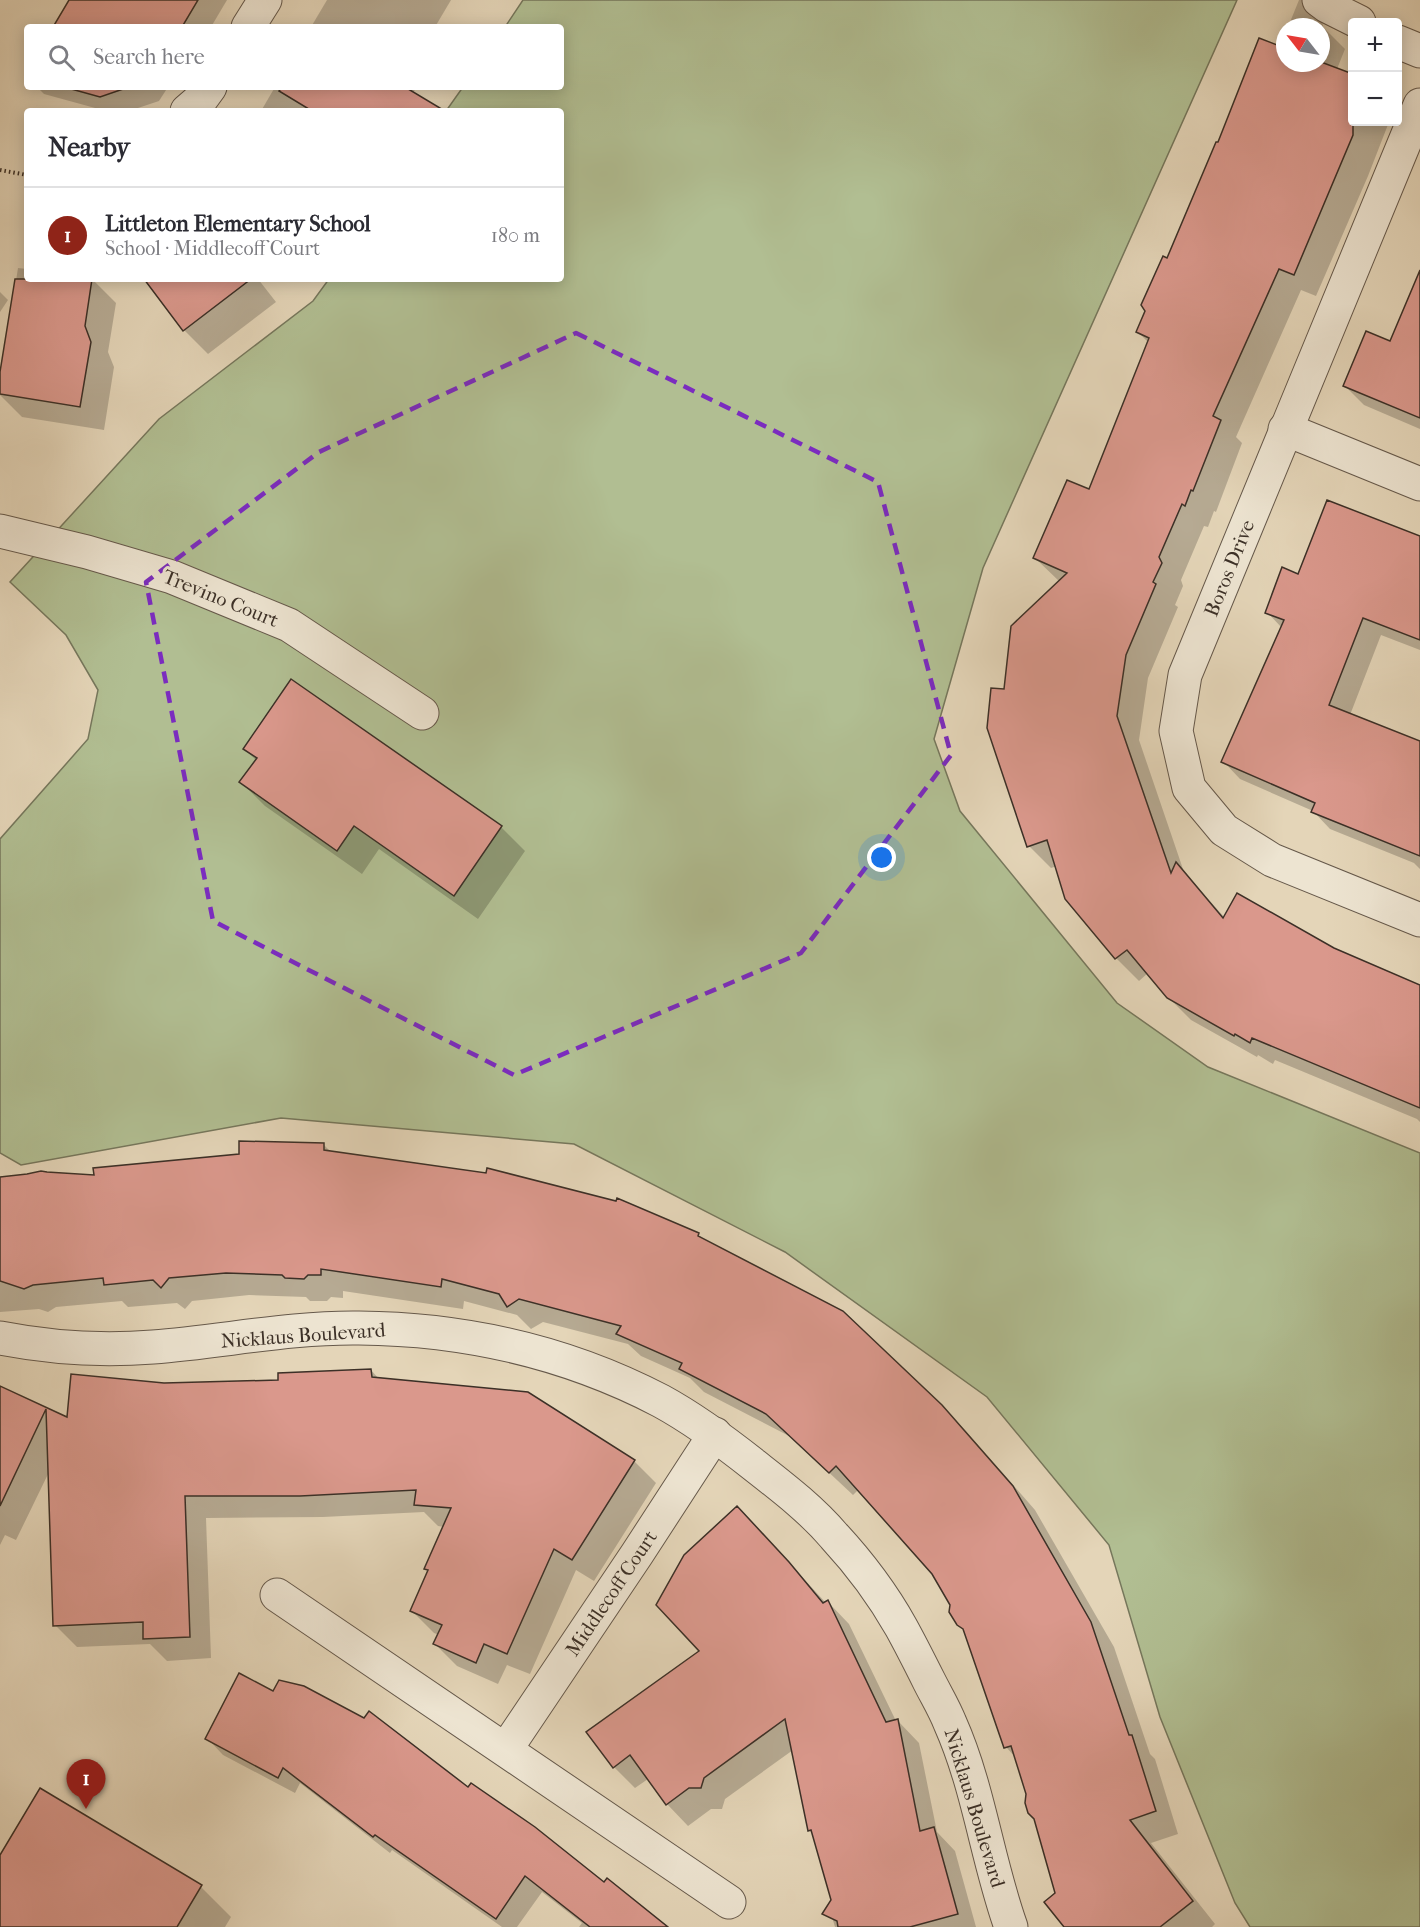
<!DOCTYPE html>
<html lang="en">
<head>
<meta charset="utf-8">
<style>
  :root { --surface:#fff; --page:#f7f7f7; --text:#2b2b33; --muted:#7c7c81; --line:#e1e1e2; --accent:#8f2418 }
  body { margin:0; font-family:"IM FELL French Canon",serif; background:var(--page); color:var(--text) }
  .controls { position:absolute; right:18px; top:18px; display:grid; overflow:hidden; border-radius:6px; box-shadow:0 3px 15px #0003 }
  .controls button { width:54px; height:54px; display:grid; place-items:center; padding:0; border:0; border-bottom:2px solid var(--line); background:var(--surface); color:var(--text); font:30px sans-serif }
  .compass { position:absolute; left:1276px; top:18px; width:54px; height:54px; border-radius:50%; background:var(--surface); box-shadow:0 3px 15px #0003; rotate:301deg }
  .you { position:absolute; left:882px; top:858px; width:21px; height:21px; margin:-15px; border:4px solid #fff; border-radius:50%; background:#1a73e8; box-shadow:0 0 0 9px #1a73e833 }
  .badge { display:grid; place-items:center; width:39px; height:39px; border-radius:50%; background:var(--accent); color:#fff; font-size:20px; font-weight:700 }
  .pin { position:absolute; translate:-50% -50px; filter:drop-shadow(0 2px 3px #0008) }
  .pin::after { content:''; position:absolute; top:32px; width:21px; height:18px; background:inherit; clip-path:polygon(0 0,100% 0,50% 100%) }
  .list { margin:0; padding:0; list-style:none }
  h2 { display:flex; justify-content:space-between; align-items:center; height:78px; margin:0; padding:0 24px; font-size:26px }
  h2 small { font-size:20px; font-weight:400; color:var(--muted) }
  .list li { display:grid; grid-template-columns:39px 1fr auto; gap:18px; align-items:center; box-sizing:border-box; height:96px; padding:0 24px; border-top:2px solid var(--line) }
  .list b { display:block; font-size:22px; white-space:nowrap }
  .list p { margin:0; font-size:20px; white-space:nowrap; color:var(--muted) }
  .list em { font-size:20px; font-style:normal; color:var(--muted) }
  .icon { flex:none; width:33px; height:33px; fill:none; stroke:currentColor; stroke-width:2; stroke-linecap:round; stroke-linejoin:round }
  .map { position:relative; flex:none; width:1420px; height:1927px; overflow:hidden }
  .search { position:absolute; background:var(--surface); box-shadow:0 3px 15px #0003; left:24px; top:24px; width:540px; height:66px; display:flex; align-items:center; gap:15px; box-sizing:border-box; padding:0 21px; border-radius:6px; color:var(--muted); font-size:22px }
  .panel { position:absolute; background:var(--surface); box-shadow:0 3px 15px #0003; left:24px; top:108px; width:540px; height:174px; border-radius:6px }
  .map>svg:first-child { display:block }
</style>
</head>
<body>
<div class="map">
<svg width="1420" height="1927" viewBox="0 0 1420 1927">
  <rect width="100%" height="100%" fill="#e4d5b8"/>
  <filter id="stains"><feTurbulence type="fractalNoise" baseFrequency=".00333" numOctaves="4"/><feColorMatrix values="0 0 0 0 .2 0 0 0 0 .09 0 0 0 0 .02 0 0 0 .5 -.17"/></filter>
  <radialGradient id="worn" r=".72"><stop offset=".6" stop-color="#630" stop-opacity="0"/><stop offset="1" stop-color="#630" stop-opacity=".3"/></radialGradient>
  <!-- green -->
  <polygon fill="#b1be92" stroke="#76775c" stroke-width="1.5" points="523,0 1237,0 983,568 934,739 960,811 1117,1003 1208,1067 1420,1153 1420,1927 1250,1927 1235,1903 1160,1717 1109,1545 987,1397 785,1252 574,1144 281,1118 21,1165 0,1153 0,839 88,739 98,690 66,635 10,582 159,419 313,301 329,279 561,279 561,111 446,111 463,87 561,87 561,27 505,27"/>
  <!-- shadow -->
  <g fill="#0003">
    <polygon points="71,0 227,0 211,27 55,27"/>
    <polygon points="327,0 451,0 435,27 311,27"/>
    <polygon points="1299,0 1348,0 1322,20 1323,27 1345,49 1337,69 1352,122 1389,122 1368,176 1316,296 1301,290 1236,437 1242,443 1216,512 1214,511 1208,527 1204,526 1181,580 1183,586 1175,605 1178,607 1148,678 1139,740 1184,872 1225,918 1333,949 1420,986 1420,1122 1417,1119 1275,1060 1273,1064 1258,1055 1257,1057 1191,1020 1168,997 1148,973 1139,981 1116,958 1067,898 1057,866 1051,868 1029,846 1060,582 1035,558 1090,491 1149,343 1138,332 1219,144 1279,47 1285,34 1285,63 1321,63 1321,27 1288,27"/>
    <polygon points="37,87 168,87 159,101 129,111 106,111 44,94"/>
    <polygon points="275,87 417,87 412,94 427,111 261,111"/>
    <polygon points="18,268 27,269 27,279 92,279 116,303 108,352 114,367 104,430 22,417 0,395 0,382"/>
    <polygon points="1420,273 1420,429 1364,405 1345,386 1391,343"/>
    <polygon points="146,279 258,279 276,302 208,354 184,330"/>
    <polygon points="0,292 8,300 0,312"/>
    <polygon points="1420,538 1420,650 1381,635 1350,715 1420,743 1420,869 1414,863 1330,829 1313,811 1240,779 1223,761 1282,628 1267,612 1299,576"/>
    <polygon points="291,681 501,827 525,851 478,919 379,849 362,874 265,806 241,782 257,761 244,749"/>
    <polygon points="324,1145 331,1152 698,1234 706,1242 941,1406 965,1430 1035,1510 1114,1647 1150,1754 1155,1759 1178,1834 1151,1843 1215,1924 1212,1927 1066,1927 1016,1758 1006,1747 966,1632 958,1625 951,1605 933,1573 859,1489 853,1495 791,1437 704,1392 690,1378 641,1356 628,1344 543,1322 531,1329 517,1315 464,1301 463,1309 343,1291 343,1298 331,1297 327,1301 310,1301 306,1297 249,1295 192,1301 185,1309 177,1303 128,1307 122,1301 56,1307 48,1312 39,1309 0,1312 0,1179 95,1176"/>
    <polygon points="371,1370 379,1379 528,1394 634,1461 656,1483 594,1581 576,1570 530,1674 507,1665 498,1684 457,1666 435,1644 439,1635 434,1633 412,1611 429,1572 426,1568 444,1527 438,1526 424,1512 323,1517 206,1518 211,1658 167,1661 150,1644 77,1647 55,1625 50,1470 16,1540 5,1535 0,1545 0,1387 69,1419 164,1384 280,1382"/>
    <polygon points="758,1529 826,1603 828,1602 849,1624 896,1721 898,1721 919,1743 937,1832 955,1851 976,1927 835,1927 829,1907 832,1901 814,1835 809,1830 793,1750 725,1799 722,1809 711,1809 688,1826 667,1804 648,1779 635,1788 614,1767 701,1651"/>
    <polygon points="207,1738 469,1789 658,1927 579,1927 582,1923 542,1892 517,1927 502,1927 392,1850 390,1853 300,1783 295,1793 223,1755"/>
    <polygon points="0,1858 201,1887 231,1917 225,1927 0,1927"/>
  </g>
  <!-- building -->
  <g fill="#da988c" stroke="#3c3027" stroke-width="1.5">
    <polygon points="69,0 198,0 182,27 53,27"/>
    <polygon points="1259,38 1285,48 1285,63 1321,62 1353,74 1353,135 1294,275 1279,269 1213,416 1221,420 1193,491 1191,490 1185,506 1182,504 1159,557 1162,563 1153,582 1156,584 1126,655 1117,716 1171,873 1176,862 1223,918 1237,893 1334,948 1420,985 1420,1108 1252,1038 1250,1043 1235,1034 1234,1036 1167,998 1127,950 1115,959 1065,899 1047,840 1027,847 987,728 991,688 1004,689 1011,626 1067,573 1033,558 1067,480 1089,489 1149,338 1136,332 1145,311 1141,305 1163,256 1167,258 1216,142 1218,142"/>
    <polygon points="64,87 129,87 100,97"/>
    <polygon points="282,87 405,87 445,111 312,111 279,91"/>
    <polygon points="1420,270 1420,418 1343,386 1366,331 1390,341"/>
    <polygon points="15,279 92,279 85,326 91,342 80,407 0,394 0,372"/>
    <polygon points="144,279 251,279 183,331"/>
    <polygon points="1327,500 1420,536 1420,640 1363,618 1329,705 1420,741 1420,856 1311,812 1315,803 1221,762 1284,620 1265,613 1282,567 1298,574"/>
    <polygon points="291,679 502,826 454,896 354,826 337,851 239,782 257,758 243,749"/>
    <polygon points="239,1141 324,1143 324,1150 486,1173 487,1168 616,1201 617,1198 699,1233 698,1236 843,1311 942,1405 1013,1486 1091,1622 1129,1735 1132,1735 1156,1811 1130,1820 1193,1901 1160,1927 1064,1927 1044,1902 1055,1893 1034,1819 1028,1813 1025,1803 1026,1794 1011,1746 1004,1748 963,1629 957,1625 949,1612 950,1605 932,1574 836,1466 829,1473 766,1414 679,1369 682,1363 616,1334 621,1326 519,1299 507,1307 499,1294 442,1279 441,1287 321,1269 321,1275 308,1275 304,1279 285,1278 282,1275 226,1273 169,1278 161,1288 153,1280 104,1285 103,1278 33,1285 24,1289 0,1281 0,1177 27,1174 41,1171 47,1172 94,1175 93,1168 239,1154"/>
    <polygon points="371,1369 372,1377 528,1392 635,1460 572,1560 554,1549 507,1654 484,1644 476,1663 433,1644 442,1625 410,1611 428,1570 424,1569 451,1508 414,1505 416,1490 300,1496 185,1496 190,1637 143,1639 143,1622 53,1626 46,1409 0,1506 0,1386 67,1417 71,1374 164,1383 278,1380 278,1373"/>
    <polygon points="737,1506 789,1562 823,1603 828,1600 886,1722 898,1719 920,1831 934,1827 958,1914 910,1927 838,1927 837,1921 822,1914 831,1900 811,1830 808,1831 785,1719 704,1778 701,1788 689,1788 666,1805 630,1755 613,1768 586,1732 699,1651 656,1605 684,1555"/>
    <polygon points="239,1673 273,1691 279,1680 304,1686 364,1718 369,1711 468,1787 471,1783 535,1827 604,1882 607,1878 668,1927 590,1927 525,1876 496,1919 375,1835 373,1837 283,1768 278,1778 205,1739"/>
    <polygon points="40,1788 202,1885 177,1927 0,1927 0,1855"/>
  </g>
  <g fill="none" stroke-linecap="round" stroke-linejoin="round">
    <defs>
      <g id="street">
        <polyline points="1319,0 1327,6 1359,22"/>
        <polyline points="248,27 265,0"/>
        <polyline points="1398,42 1420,51"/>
        <polyline points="1420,105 1185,675 1176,731 1189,788 1224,830 1272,860 1420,920"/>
        <polyline points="187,111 202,98 210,87"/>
        <polyline points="1285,429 1420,484"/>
        <polyline points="0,531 87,552 172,577 289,625 422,713"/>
        <path d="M0 1338C51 1348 101 1351 153 1347 221 1342 290 1327 359 1328 464 1329 567 1352 661 1401 694 1419 725 1442 754 1465 782 1487 811 1509 834 1536 859 1563 883 1595 901 1627 911 1645 920 1663 929 1681 936 1695 944 1708 950 1723 979 1788 987 1860 1011 1927"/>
        <polyline points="277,1595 729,1902"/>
        <polyline points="506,1749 637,1554 715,1434"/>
      </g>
    </defs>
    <!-- street casing -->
    <use href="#street" stroke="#66594b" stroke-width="35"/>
    <!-- path -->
    <polyline stroke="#3c3027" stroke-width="4" stroke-dasharray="1.5 3" stroke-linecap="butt" points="0,170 27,175"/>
    <!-- street -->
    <use href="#street" stroke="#ede4d1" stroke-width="33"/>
  </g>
  <!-- marked area -->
  <path fill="none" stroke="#7b2cbf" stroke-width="4.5" stroke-dasharray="12 8" stroke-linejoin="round" d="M576 333 878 482 951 755 801 953 514 1075 213 921 146 582 319 452Z"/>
  <g text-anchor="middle" stroke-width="6" stroke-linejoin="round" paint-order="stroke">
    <!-- street labels -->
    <g font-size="20" fill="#3c3027" stroke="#ede4d1">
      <text transform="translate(1229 568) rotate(-68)" y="7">Boros Drive</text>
      <text transform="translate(221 598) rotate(22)" y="7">Trevino Court</text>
      <text transform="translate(303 1335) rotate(-4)" y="7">Nicklaus Boulevard</text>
      <text transform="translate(611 1593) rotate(-56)" y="7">Middlecoff Court</text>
      <text transform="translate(975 1808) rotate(73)" y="7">Nicklaus Boulevard</text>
    </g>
  </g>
  <rect width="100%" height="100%" filter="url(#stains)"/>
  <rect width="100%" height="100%" fill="url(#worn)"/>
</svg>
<div class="controls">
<button>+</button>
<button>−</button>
</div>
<svg class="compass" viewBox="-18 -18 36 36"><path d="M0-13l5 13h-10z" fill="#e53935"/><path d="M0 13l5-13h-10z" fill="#7c7c81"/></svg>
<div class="you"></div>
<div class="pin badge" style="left:86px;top:1809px">1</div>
<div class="search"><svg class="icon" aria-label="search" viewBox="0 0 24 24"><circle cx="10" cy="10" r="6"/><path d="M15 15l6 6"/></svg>Search here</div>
<section class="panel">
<h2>Nearby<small></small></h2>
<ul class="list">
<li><span class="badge">1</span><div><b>Littleton Elementary School</b><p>School · Middlecoff Court</p></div><em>180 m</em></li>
</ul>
</section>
</div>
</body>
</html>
